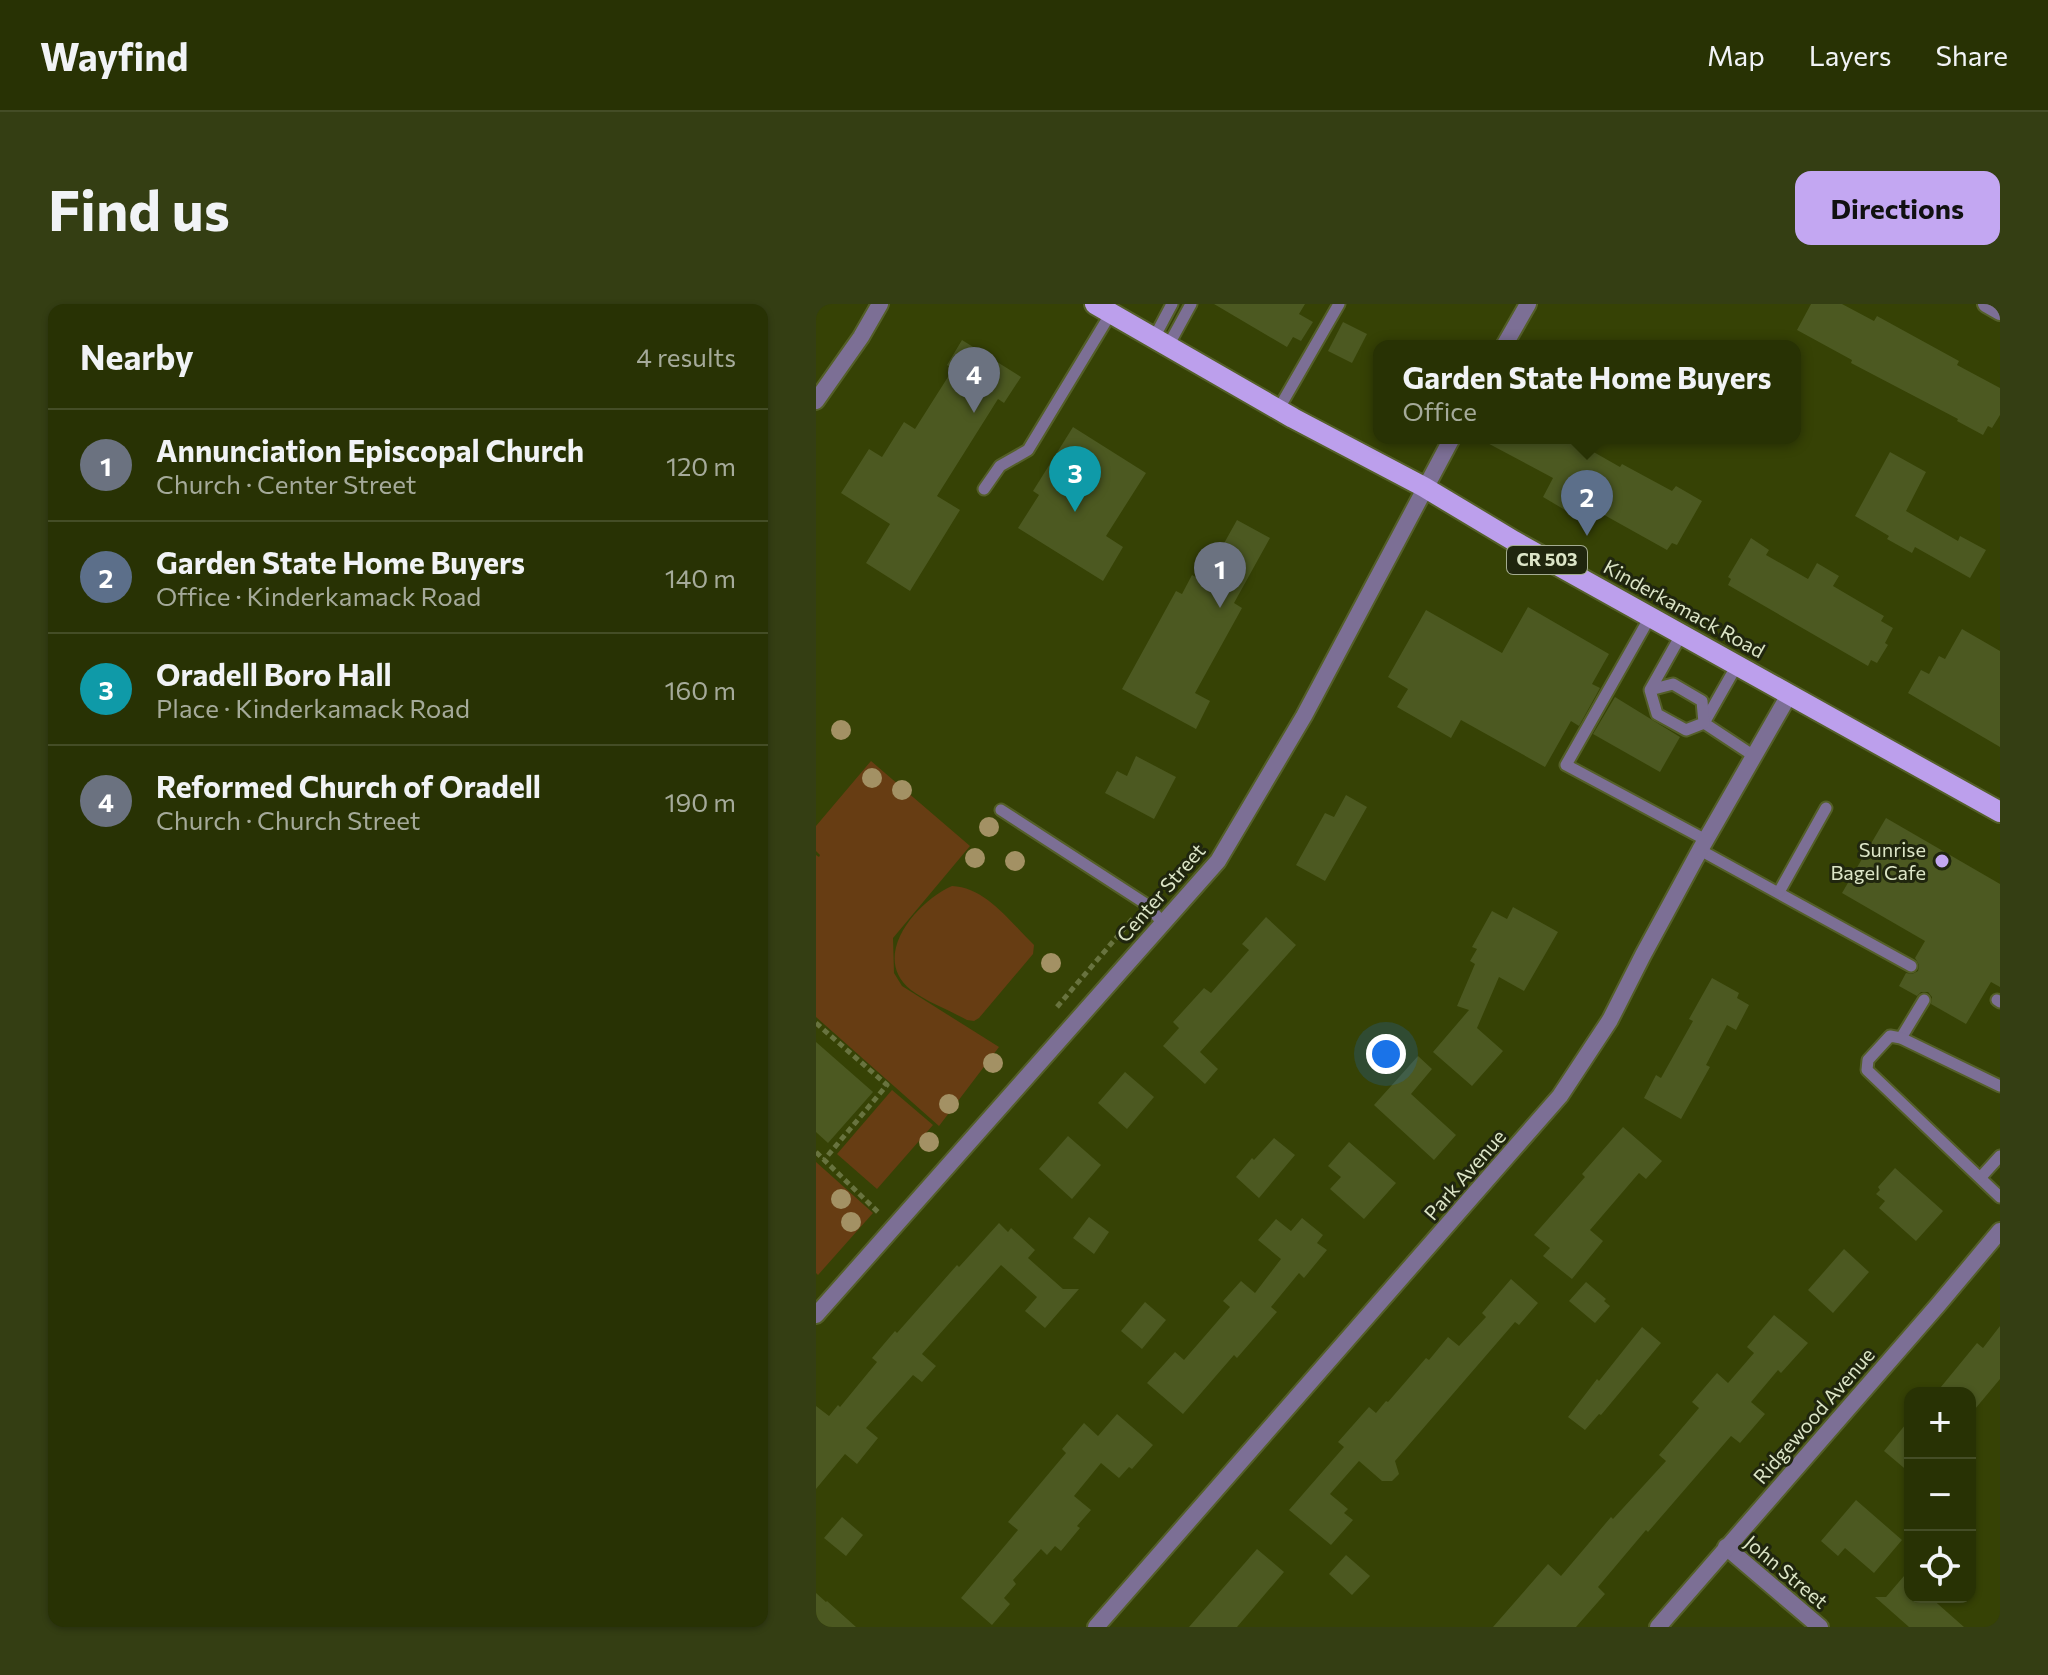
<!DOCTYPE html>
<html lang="en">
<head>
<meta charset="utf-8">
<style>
  :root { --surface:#283204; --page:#343e13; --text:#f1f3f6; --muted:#a5aa9a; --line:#444d26; --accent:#c3a7f2 }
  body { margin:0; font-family:Commissioner,sans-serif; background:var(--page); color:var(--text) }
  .controls { position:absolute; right:24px; bottom:24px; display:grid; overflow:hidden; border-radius:16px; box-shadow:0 2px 6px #0004 }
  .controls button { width:72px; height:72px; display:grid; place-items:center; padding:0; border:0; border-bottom:2px solid var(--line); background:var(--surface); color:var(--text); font:40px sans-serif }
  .you { position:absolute; left:570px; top:750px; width:28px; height:28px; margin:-20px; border:6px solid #fff; border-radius:50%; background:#1a73e8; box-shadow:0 0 0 12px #1a73e833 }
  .badge { display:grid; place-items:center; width:52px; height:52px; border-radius:50%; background:var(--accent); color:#fff; font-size:26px; font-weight:700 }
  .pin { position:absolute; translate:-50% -66px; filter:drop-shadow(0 2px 4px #0008) }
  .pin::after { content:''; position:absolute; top:42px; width:28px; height:24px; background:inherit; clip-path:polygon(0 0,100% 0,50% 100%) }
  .popup { position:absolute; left:557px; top:36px; width:428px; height:104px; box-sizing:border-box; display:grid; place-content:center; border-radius:16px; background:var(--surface); filter:drop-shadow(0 2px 6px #0005); font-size:26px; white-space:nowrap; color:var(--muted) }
  .popup b { font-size:30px; color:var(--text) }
  .popup::after { content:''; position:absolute; left:50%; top:100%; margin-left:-16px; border:16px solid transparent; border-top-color:var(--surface) }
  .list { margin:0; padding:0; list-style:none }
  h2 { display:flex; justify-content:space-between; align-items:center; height:104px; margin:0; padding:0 32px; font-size:34px }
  h2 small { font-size:26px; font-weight:400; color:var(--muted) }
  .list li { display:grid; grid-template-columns:52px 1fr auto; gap:24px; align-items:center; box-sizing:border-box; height:112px; padding:0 32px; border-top:2px solid var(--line) }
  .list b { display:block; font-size:30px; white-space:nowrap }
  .list p { margin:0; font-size:26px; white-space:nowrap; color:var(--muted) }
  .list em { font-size:26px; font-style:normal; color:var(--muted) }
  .icon { flex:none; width:44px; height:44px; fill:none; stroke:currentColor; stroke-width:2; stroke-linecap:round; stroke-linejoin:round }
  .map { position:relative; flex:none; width:1184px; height:1323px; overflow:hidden; border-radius:16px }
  header { display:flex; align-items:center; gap:48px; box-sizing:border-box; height:112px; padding:0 40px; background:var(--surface); border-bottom:2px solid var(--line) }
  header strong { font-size:38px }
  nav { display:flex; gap:44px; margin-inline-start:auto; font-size:28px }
  .intro { display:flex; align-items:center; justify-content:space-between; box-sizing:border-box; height:192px; padding:0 48px }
  h1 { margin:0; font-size:56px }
  .button { padding:20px 36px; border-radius:16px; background:var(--accent); color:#111; font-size:28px; font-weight:700 }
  main { display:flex; gap:48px; padding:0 48px }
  aside { flex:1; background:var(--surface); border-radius:16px; box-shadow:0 2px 6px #0004 }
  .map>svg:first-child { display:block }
</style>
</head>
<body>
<header>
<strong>Wayfind</strong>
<nav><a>Map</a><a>Layers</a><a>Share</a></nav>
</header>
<div class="intro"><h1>Find us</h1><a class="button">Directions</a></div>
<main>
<aside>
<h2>Nearby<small>4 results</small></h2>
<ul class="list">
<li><span class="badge" style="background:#6b7280">1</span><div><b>Annunciation Episcopal Church</b><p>Church · Center Street</p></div><em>120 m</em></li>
<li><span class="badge" style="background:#5c6f8a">2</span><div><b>Garden State Home Buyers</b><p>Office · Kinderkamack Road</p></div><em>140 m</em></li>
<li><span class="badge" style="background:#0f9aa8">3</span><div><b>Oradell Boro Hall</b><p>Place · Kinderkamack Road</p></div><em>160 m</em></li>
<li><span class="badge" style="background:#6b7280">4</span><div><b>Reformed Church of Oradell</b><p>Church · Church Street</p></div><em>190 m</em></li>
</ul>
</aside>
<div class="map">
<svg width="1184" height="1323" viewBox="0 0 1184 1323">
  <rect width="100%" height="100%" fill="#364205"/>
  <!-- green -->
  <g fill="#673d13">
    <polygon points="55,457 154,542 77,634 78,669 86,682 183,743 123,822 0,713 0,551 3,553 4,551 0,547 0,522"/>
    <path d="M136 582C170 583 195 619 218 641L217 650 163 714 158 717 151 716C133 706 111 698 95 686 53 653 101 597 136 582Z"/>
    <polygon points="76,786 117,821 61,885 21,850"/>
    <polygon points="0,858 57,909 2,971 0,969"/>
  </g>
  <!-- building -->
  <g fill="#4c5921">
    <polygon points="398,0 489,0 483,10 497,18 485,37 477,33 471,43"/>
    <polygon points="995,0 1026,0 1058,17 1061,12 1143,57 1141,61 1184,84 1184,111 1176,124 1172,122 1167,131 1141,117 1142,115 1035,59 1036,56 981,26"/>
    <polygon points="527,18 551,30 536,59 512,47"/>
    <polygon points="146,36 205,73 188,99 182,95 121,192 144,206 94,287 50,259 74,220 25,189 53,145 66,153 88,118 99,125 137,65 131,61"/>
    <polygon points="257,123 330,169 290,232 307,243 287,277 202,224 223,191 217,187"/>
    <polygon points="662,134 753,134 804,163 806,160 856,187 860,182 886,197 861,241 856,239 851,246 756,193 749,206 727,193 737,174"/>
    <polygon points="1074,148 1110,168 1090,207 1142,237 1144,232 1170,246 1154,274 1099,243 1096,249 1071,235 1073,232 1039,212"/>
    <polygon points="421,216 454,234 418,299 426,304 379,389 394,397 380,425 306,385 360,287 366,290 376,271 387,277"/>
    <polygon points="935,234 953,246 950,251 992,275 1001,259 1023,272 1017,282 1068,312 1065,317 1077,324 1069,339 1072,341 1061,359 1055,356 1052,362 912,281 915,275 912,273"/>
    <polygon points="712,303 793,350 776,380 784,384 763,422 755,417 729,463 645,416 635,434 581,403 592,385 572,373 610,306 686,349"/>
    <polygon points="1146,325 1184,347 1184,443 1092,389 1105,366 1113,370 1123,352 1129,355"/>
    <polygon points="799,393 864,433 844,468 777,430"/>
    <polygon points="320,452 360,473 338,515 289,489 301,467 311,472"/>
    <polygon points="530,491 551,503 509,577 480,561 509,509 518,513"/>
    <polygon points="1070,514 1184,580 1184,683 1175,678 1150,720 1115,700 1116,693 1112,688 1105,688 1101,692 1083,682 1090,669 1096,670 1102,667 1103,661 1099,654 1109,637 1026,589"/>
    <polygon points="697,603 742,628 708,687 683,673 661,724 687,747 656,782 617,748 653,706 641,702 659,660 654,657 661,645 656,643 676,607 691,615"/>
    <polygon points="450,613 480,641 384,748 402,765 389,780 347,742 363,724 357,718 388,684 395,689 433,646 426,640"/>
    <polygon points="896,674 923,689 921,694 933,701 920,726 911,721 890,761 894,763 865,815 828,794 840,771 845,774 877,717 873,715"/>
    <polygon points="0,738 57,788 12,839 0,828"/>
    <polygon points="602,752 616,765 595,790 640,831 618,856 558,801"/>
    <polygon points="309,768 338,793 311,825 282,799"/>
    <polygon points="807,823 846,857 830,875 823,869 774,926 787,937 756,975 727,952 734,944 718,931 769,873 766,870"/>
    <polygon points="252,832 285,861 256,895 223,865"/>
    <polygon points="458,834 479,851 443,894 420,873 436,854 438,856"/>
    <polygon points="533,838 580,879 548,915 514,885 525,873 512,862"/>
    <polygon points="1079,864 1127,907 1100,937 1063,904 1069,897 1060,890 1064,886 1062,883"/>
    <polygon points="273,913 293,928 278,950 257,934"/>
    <polygon points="486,914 507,931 501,939 511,946 488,974 483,969 455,1003 461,1008 421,1054 418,1051 367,1110 331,1079 359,1048 368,1056 414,1003 407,997 425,977 439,989 465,955 442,936 460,915 475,927"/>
    <polygon points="183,919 192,928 195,924 219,946 212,954 247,985 263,985 229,1024 209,1007 221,993 185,961 106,1050 120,1062 106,1078 97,1071 50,1124 62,1134 41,1160 29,1150 0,1185 0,1102 13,1112 22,1101 24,1103 61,1058 56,1054 79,1027 81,1029 141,961 143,963"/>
    <polygon points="1028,945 1053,968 1017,1009 992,986"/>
    <polygon points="695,975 722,999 703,1021 699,1018 579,1157 583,1170 576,1177 566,1177 543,1157 514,1190 532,1205 528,1209 537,1216 515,1241 473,1206 528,1143 522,1138 553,1103 560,1109 570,1097 572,1098 610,1054 613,1056 632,1033 643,1042 670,1013 666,1009"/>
    <polygon points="770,978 790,995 788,997 794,1002 779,1019 753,997"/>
    <polygon points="329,998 350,1016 326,1045 305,1027"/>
    <polygon points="958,1011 992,1039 965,1069 962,1066 935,1098 949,1110 924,1139 915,1132 832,1228 830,1226 782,1283 789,1290 760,1323 677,1323 732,1260 745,1272 795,1213 797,1215 850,1157 843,1151 883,1104 876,1098 901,1069 912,1079 938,1049 931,1043"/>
    <polygon points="1184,1022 1184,1075 1154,1111 1154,1089 1120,1089 1161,1039 1167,1044"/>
    <polygon points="826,1023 845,1039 785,1111 783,1110 769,1126 752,1113 781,1075 783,1077"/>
    <polygon points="301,1110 337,1141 316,1165 313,1163 303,1174 285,1159 258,1192 275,1206 261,1222 264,1224 245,1247 239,1242 231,1251 225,1245 197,1276 200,1280 188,1294 194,1300 176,1321 145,1294 202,1226 192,1218 250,1149 246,1145 268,1119 282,1132"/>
    <polygon points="1094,1115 1094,1169 1068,1147"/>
    <polygon points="1040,1196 1086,1236 1058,1269 1029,1244 1022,1252 1005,1237"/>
    <polygon points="26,1213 47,1231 30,1252 8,1234"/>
    <polygon points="441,1245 468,1268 421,1323 373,1323"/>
    <polygon points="530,1251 554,1272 536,1291 513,1270"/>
    <polygon points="1094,1265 1094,1293 1114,1293 1148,1323 1093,1323 1059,1293 1070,1293"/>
    <polygon points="0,1289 10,1298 11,1297 40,1323 0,1323"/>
  </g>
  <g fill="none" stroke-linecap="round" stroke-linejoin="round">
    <defs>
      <g id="service">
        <polyline points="338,34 356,0"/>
        <polyline points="352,42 375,0"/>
        <polyline points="462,106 523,0"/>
        <polyline points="168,185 184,162 212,146 295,9"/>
        <polyline points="834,313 750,461 890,536"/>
        <polyline points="921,361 888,419 938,452"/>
        <polyline points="834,386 857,380 886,397 888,419 870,426 841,410 834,386 865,331"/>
        <polyline points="185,506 330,600 347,619"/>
        <polyline points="884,546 1095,662"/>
        <polyline points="963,588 1010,504"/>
        <polyline points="1181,696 1184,698"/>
        <polyline points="1085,734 1108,696"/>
        <polyline points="1184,782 1085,734 1074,732 1052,756 1051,766 1184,893"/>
        <polyline points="1165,873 1184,852"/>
      </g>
      <g id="minor">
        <polyline points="1170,0 1184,8"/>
        <polyline points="688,42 712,0"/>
        <polyline points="0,97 45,33 64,0"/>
        <polyline points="0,1011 402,557 488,412 636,134"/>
        <polyline points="910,1243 1004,1323"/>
        <polyline points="280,1323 744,792 794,716 827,651 884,546 973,391"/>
      </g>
      <polyline id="tertiary" points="842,1323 1122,1001 1184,927"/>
      <polyline id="primary" points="279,0 477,114 608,183 698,237 1184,508"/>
    </defs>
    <!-- service casing -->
    <use href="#service" stroke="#545f28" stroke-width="15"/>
    <!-- minor casing -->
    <use href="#minor" stroke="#545f28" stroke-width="20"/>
    <!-- tertiary casing -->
    <use href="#tertiary" stroke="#545f28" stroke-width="20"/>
    <!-- primary casing -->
    <use href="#primary" stroke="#545f28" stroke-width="24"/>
    <!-- path -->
    <g stroke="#68733f" stroke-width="5" stroke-dasharray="6 4" stroke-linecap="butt">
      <polyline points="241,703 318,613"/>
      <polyline points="0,719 71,781 8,856"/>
      <polyline points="0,848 64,910"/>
    </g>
    <!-- service -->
    <use href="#service" stroke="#7c6f95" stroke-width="11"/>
    <!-- minor -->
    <use href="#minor" stroke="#7c6f95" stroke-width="16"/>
    <!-- tertiary -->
    <use href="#tertiary" stroke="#7c6f95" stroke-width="16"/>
    <!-- primary -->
    <use href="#primary" stroke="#bc9fec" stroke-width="20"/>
  </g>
  <!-- trees -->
  <g fill="#a39164">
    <circle cx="25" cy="426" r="10"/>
    <circle cx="56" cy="474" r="10"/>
    <circle cx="86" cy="486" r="10"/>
    <circle cx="173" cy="523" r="10"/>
    <circle cx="159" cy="554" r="10"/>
    <circle cx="199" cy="557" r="10"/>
    <circle cx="235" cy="659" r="10"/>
    <circle cx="177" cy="759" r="10"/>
    <circle cx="133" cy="800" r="10"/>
    <circle cx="113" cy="838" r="10"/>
    <circle cx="25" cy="895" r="10"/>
    <circle cx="35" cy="918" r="10"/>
  </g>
  <!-- markers -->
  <circle fill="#c3a7f2" stroke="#20260e" stroke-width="3" cx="1126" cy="557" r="8"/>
  <g text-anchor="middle" stroke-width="6" stroke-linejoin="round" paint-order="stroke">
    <!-- shield labels -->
    <rect fill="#20260e" stroke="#a4ac90" stroke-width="2" x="691" y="242" width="80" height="28" rx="6"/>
    <g font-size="18" font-weight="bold" fill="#dce5c7">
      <text x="731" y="262">CR 503</text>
    </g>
    <!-- street labels -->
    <g font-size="20" fill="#dce5c7" stroke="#20260e">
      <text transform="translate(868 305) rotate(29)" y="7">Kinderkamack Road</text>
      <text transform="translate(345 589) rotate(-49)" y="7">Center Street</text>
      <text transform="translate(649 871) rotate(-49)" y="7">Park Avenue</text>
      <text transform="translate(998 1112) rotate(-49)" y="7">Ridgewood Avenue</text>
      <text transform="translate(970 1268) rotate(40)" y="7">John Street</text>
    </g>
    <!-- poi labels -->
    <g font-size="20" fill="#dce5c7" stroke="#20260e" text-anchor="end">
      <text x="1110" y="553">Sunrise<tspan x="1110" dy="23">Bagel Cafe</tspan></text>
    </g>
  </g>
</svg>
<div class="controls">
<button>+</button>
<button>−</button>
<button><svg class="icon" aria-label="locate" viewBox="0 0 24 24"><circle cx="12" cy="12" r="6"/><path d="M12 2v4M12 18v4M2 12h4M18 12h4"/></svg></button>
</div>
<div class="you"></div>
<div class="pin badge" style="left:404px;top:304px;background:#6b7280">1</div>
<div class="pin badge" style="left:771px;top:232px;background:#5c6f8a">2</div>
<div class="popup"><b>Garden State Home Buyers</b>Office</div>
<div class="pin badge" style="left:259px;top:208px;background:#0f9aa8">3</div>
<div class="pin badge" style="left:158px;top:109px;background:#6b7280">4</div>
</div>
</main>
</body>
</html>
